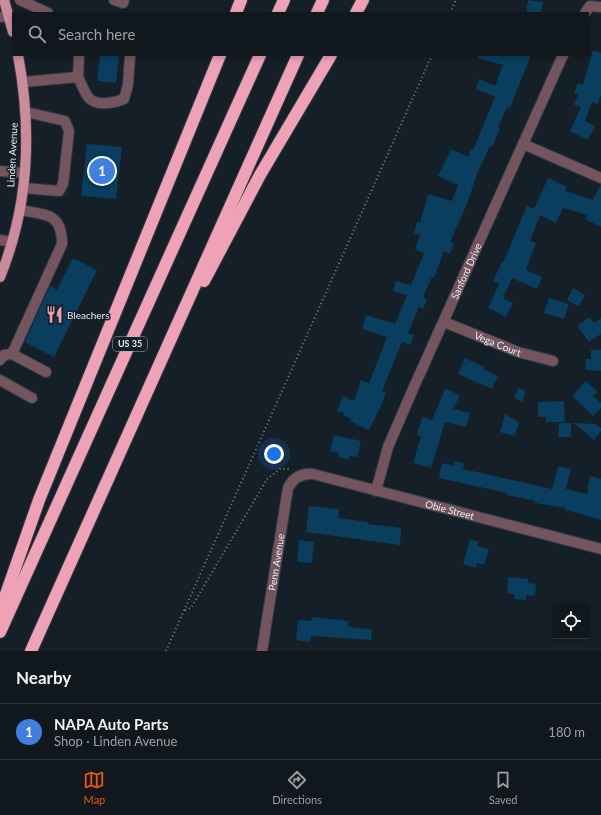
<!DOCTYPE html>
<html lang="en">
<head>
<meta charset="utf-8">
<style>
  :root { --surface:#10171d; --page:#1e242a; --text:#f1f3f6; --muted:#9c9fa4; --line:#30363b; --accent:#ea580c }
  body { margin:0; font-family:Lato,sans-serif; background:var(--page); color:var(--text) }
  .controls { position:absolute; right:12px; bottom:12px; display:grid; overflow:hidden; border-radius:0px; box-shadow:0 2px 6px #0003 }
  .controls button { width:36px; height:36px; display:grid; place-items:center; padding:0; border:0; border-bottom:1px solid var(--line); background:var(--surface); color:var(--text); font:20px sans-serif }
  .you { position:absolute; left:274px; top:454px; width:14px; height:14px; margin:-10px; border:3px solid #fff; border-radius:50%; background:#1a73e8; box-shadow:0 0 0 6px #1a73e833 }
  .badge { display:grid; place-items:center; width:26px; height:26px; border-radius:50%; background:var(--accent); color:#fff; font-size:13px; font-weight:700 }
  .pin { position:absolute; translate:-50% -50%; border:2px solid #fff; box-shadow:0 1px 4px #0006 }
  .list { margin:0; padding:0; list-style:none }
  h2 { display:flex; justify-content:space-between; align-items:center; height:52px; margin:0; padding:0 16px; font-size:17px }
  h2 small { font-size:13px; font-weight:400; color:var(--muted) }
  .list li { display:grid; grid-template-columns:26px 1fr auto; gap:12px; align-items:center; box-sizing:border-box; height:56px; padding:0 16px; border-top:1px solid var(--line) }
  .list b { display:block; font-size:15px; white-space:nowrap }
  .list p { margin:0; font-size:13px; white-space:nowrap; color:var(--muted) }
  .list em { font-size:13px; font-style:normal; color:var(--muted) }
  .icon { flex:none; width:22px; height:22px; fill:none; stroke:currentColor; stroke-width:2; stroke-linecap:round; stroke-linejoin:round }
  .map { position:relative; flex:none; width:601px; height:651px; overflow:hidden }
  .search { position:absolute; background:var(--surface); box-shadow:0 2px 6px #0003; left:12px; right:12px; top:12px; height:44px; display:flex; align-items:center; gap:10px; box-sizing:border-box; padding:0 14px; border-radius:0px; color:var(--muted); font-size:15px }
  .sheet { height:108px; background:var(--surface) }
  nav { display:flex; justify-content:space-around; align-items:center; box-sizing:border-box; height:56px; border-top:1px solid var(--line); background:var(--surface); font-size:11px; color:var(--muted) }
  nav a { display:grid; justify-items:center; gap:2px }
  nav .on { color:var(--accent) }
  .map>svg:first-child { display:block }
</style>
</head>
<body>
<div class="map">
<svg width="601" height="651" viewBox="0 0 601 651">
  <rect width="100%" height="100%" fill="#151f27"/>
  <!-- building -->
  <g fill="#093e5f">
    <polygon points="528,0 543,2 541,13 526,13"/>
    <polygon points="593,50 601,53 601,95 598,104 592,102 585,121 595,126 588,140 570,131 581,107 574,105 578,94 574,93 578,83 583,85"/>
    <polygon points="100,55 119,55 116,83 97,81"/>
    <polygon points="478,55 531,55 510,108 507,107 498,127 500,128 492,147 490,146 477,174 467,204 450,242 454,243 450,254 444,251 434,278 432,277 423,297 427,299 423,309 419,307 408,333 414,335 410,345 402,342 382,391 386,392 381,406 369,430 350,421 351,419 343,415 344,413 337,411 343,396 354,401 361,380 369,383 387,337 362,329 366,315 395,324 407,295 393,291 396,281 411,285 424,253 415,250 420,235 414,233 417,222 420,223 428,194 452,201 458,185 438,176 451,149 468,157 471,149 473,150 495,97 476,89 479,79 495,86 503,65 478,58"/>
    <polygon points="87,144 122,147 116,199 81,196"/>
    <polygon points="548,178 567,187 565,191 593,200 601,184 601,227 585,219 587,215 563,208 556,223 540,215 530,241 536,243 526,270 542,277 537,289 512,278 503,298 513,303 506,317 488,308 499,284 493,281 502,262 503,263 527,206 534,209"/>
    <polygon points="73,258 97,270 54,357 25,342 50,286 57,290"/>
    <polygon points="573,288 585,295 579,306 567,300"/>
    <polygon points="549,298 569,304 564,319 544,313"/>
    <polygon points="589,317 594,323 601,318 601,334 589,342 577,326"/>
    <polygon points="591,350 601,350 601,371 585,370 586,359 591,359"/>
    <polygon points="465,358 484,367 483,369 498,376 492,389 458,374"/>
    <polygon points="586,381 598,392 593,396 601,403 601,408 593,416 572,396"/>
    <polygon points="518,388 526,391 522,402 514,398"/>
    <polygon points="445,389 460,395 453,409 470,413 466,427 445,422 431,468 413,463 421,436 417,435 422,417 432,420"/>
    <polygon points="564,401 565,422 546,422 546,417 538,417 538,402"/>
    <polygon points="505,414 519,422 515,436 500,432"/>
    <polygon points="559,423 571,423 571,437 558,437"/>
    <polygon points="574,423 595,424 601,428 601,431 594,440"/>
    <polygon points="334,435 361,441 357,457 350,456 349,460 338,457 339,453 330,451"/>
    <polygon points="455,461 464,463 463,469 552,489 558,466 571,469 566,489 587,494 590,476 601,479 601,520 566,510 566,508 535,503 535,501 507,495 507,493 439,478 442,463 454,466"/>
    <polygon points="309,506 339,509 338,518 368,522 368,524 401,528 400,545 306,532"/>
    <polygon points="470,539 479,542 477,546 489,549 484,565 477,563 476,568 463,564"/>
    <polygon points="299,540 314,542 312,563 297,562"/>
    <polygon points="508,577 528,579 528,583 536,584 535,596 526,595 526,600 514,599 515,594 507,593"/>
    <polygon points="312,617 349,621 348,627 372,629 371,640 311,636 310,642 296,640 298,620 311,621"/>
  </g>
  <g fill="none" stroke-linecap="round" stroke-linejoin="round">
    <defs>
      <g id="minor">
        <polyline points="20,0 48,13"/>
        <polyline points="114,0 123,3 124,0"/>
        <polyline points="585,13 590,6 601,7"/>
        <polyline points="0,17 9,16"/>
        <polyline points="78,77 79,55"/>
        <path d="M23 82 78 77C81 83 84 91 88 97 96 107 114 103 124 99L128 85 130 55"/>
        <polyline points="523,144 601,178"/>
        <polyline points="0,171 25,173"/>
        <polyline points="23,188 59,191 63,184 69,131 65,121 26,112"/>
        <polyline points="0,240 12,242"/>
        <path id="s1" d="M444 322 518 352 553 361"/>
        <path d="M12 354 62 244C62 212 45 215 20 210"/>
        <polyline points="0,360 4,355 12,354 46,372"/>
        <polyline points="0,380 32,398"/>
        <path id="s2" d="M376 491 388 447 413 389 563 55"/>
        <path id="s3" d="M262 651 288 488C293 478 301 473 313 474L601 549"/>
      </g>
      <g id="major">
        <polyline points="4,0 13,32"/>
        <path d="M0 277C29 206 32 130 18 55"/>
      </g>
      <g id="highway">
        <polyline points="236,13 241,0"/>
        <polyline points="278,13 284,0"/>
        <polyline points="317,13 323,0"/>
        <polyline points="356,13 363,0"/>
        <polyline points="204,281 260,175 331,55"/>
        <polyline points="0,611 39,500 220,55"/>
        <polyline points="0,632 260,55"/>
        <polyline points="31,651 298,55"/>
      </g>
    </defs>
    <!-- minor casing -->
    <use href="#minor" stroke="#323c43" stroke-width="12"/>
    <!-- major casing -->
    <use href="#major" stroke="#323c43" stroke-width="12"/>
    <!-- highway casing -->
    <use href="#highway" stroke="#323c43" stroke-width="14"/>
    <!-- path -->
    <g stroke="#7a8289" stroke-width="2" stroke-dasharray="1 3" stroke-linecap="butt">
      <polyline points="450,13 456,0"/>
      <polyline points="185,610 191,608 267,479 280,469 289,469"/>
      <polyline points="166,651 432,55"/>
    </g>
    <!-- minor -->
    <use href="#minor" stroke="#74555d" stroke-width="10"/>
    <!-- major -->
    <use href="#major" stroke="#cc8b9c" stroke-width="10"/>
    <!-- highway -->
    <use href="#highway" stroke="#efa1b6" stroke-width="12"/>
  </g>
  <!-- icons -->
  <defs>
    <symbol id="restaurant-bare" viewBox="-9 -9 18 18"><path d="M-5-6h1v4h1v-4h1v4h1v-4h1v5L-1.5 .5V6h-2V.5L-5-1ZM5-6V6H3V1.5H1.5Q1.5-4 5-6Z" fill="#f19ab2" stroke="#151f27" stroke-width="2.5" paint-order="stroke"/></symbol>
  </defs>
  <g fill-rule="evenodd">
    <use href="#restaurant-bare" x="42" y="302" width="25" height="25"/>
  </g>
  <g text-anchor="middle" stroke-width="3" stroke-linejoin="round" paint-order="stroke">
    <!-- shield labels -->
    <rect fill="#151f27" stroke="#a7aeb5" stroke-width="1" x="113" y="337" width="34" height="14" rx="3"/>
    <g font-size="9" font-weight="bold" fill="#e5ecf2">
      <text x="130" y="347">US 35</text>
    </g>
    <!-- street labels -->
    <g font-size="10" fill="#e5ecf2" stroke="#151f27">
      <text transform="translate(12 155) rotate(-87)" y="4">Linden Avenue</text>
      <text dy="4" stroke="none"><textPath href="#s2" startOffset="238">Sanford Drive</textPath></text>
      <text dy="4" stroke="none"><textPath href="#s1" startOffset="58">Vega Court</textPath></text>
      <text dy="4" stroke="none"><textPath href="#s3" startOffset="337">Obie Street</textPath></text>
      <text dy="4" stroke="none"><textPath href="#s3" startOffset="90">Penn Avenue</textPath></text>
    </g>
    <!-- poi labels -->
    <g font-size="10" fill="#e5ecf2" stroke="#151f27" text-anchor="start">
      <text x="67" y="319">Bleachers</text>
    </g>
  </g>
</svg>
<div class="controls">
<button><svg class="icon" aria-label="locate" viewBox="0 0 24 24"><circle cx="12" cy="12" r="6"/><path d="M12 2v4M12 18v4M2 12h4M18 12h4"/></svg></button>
</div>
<div class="you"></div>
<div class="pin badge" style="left:102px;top:171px;background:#3f7fe0">1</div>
<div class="search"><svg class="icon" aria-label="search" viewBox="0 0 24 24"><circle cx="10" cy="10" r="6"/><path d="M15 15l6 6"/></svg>Search here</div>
</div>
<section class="sheet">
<h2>Nearby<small></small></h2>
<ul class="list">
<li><span class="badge" style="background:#3f7fe0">1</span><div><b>NAPA Auto Parts</b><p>Shop · Linden Avenue</p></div><em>180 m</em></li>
</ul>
</section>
<nav>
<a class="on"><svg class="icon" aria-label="map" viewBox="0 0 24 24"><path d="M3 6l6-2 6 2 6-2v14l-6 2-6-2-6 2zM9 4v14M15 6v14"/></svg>Map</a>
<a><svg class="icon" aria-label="directions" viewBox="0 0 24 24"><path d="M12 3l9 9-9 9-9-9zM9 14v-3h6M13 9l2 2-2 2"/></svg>Directions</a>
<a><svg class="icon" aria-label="saved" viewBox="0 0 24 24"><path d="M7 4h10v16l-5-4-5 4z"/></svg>Saved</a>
</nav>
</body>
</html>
